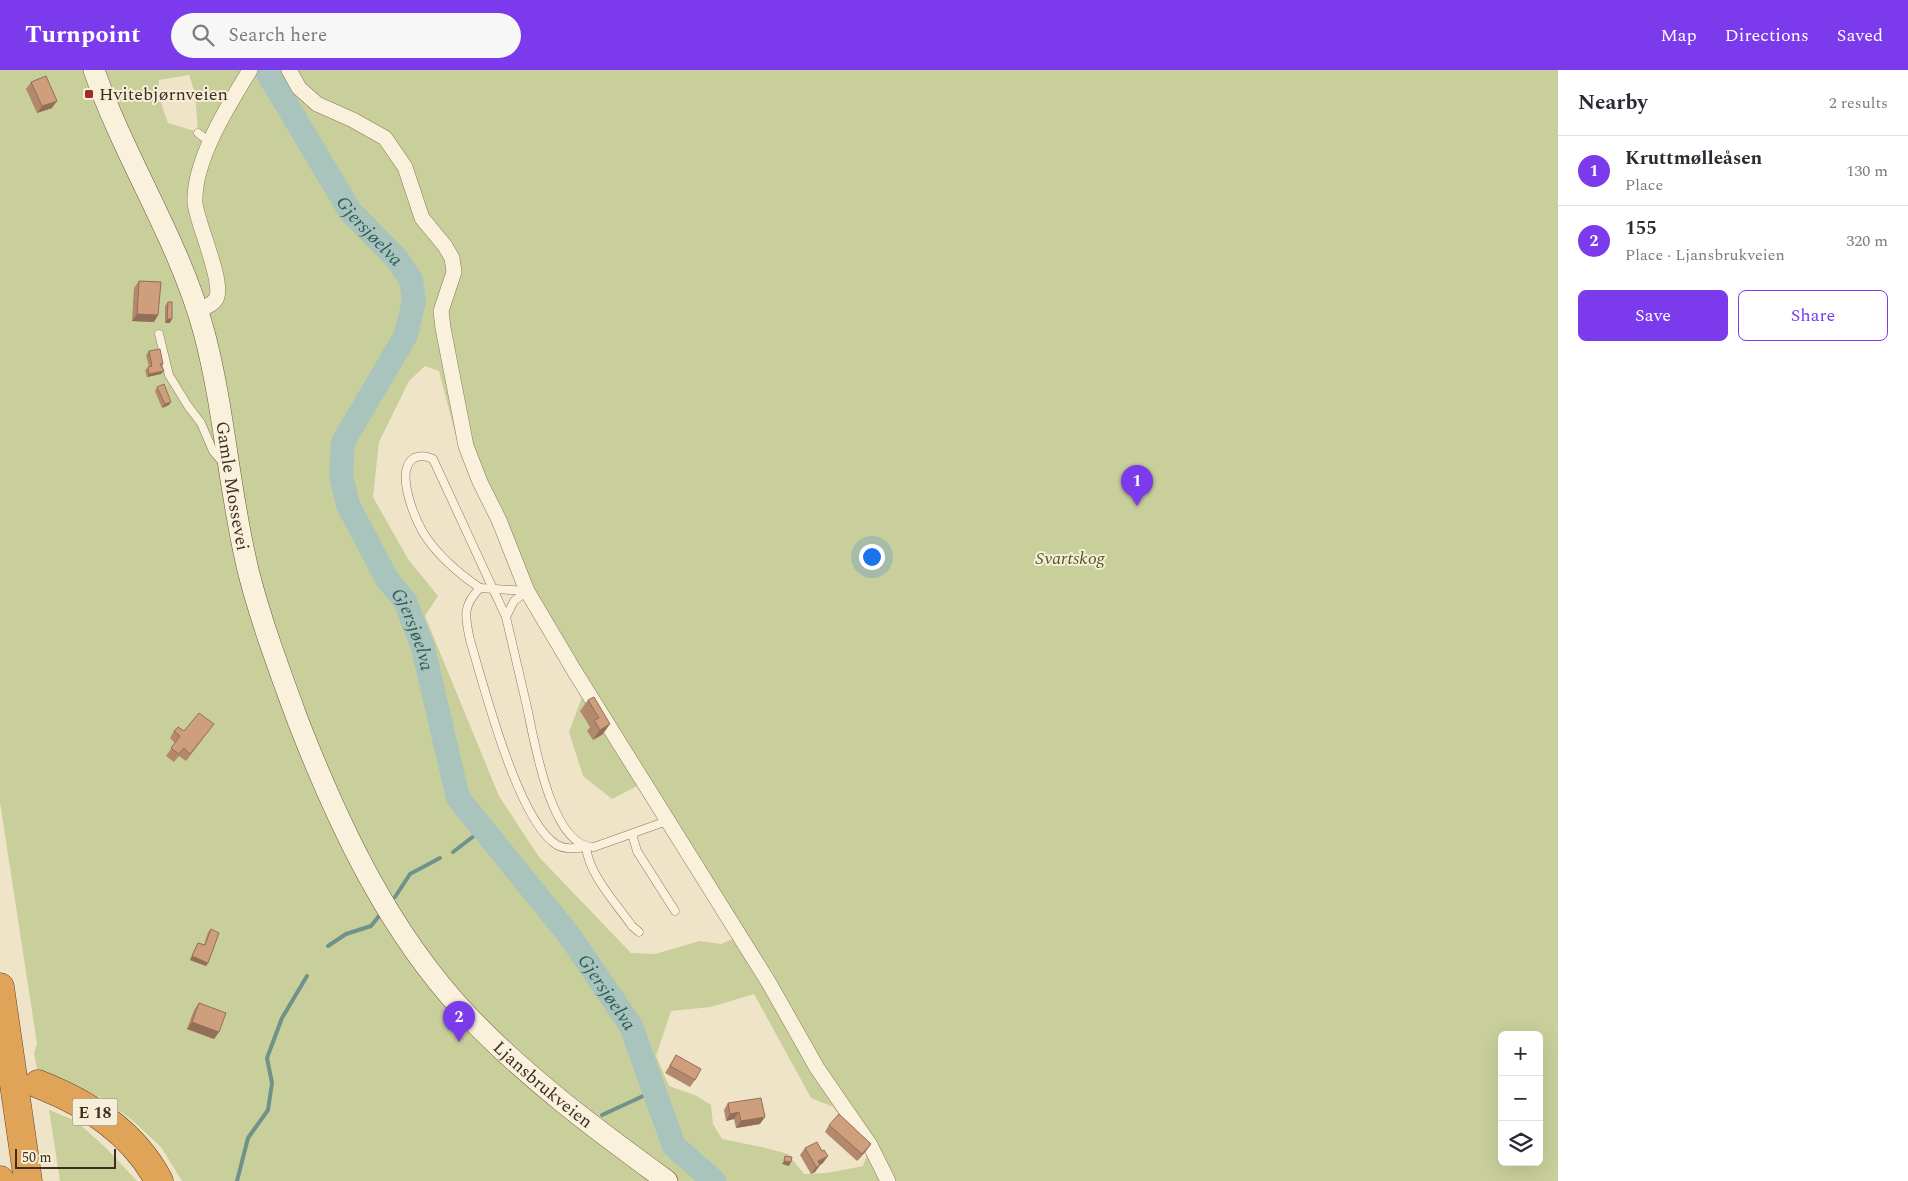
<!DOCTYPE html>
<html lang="en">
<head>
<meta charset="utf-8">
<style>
  :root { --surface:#fff; --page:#f7f7f7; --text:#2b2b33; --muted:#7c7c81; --line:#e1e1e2; --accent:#7c3aed }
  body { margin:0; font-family:Spectral,serif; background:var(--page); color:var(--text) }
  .controls { position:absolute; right:15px; bottom:15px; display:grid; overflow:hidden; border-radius:8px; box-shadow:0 5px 20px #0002 }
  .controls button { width:45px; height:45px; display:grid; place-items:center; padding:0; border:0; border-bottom:1px solid var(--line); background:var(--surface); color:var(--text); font:25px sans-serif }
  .scale { position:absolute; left:15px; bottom:12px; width:101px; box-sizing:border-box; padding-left:5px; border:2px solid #3d2e20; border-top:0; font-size:14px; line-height:18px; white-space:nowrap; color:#3d2e20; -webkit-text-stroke:4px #f7eed8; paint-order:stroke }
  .you { position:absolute; left:871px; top:486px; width:18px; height:18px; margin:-12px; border:4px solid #fff; border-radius:50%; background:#1a73e8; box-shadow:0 0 0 8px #1a73e833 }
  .badge { display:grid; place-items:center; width:32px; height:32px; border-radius:50%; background:var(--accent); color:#fff; font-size:16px; font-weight:700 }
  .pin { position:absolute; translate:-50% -41px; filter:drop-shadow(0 1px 2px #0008) }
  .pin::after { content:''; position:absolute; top:26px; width:18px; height:15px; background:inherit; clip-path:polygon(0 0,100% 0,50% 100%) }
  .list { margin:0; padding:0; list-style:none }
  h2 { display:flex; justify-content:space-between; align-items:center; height:65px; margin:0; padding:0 20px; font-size:21px }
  h2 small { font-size:16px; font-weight:400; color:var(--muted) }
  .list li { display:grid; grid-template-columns:32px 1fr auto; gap:15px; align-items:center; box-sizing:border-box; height:70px; padding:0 20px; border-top:1px solid var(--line) }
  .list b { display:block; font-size:19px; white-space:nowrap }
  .list p { margin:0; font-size:16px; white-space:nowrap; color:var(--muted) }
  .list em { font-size:16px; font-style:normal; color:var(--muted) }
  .actions { display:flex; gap:10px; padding:15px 20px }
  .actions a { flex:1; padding:11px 0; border:1px solid var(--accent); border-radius:8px; text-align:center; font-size:18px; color:var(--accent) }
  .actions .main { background:var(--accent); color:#fff }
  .icon { flex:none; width:28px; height:28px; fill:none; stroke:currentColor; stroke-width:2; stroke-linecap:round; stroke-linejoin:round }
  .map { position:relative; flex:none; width:1558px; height:1111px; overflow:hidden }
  header { display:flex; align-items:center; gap:30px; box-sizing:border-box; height:70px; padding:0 25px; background:var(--accent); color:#fff }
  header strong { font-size:24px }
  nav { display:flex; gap:28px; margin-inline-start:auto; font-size:18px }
  .search { width:350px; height:45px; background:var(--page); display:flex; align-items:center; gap:12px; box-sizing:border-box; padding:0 18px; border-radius:28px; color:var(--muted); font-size:19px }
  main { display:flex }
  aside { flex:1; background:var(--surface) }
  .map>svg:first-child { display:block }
</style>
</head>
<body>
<header>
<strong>Turnpoint</strong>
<div class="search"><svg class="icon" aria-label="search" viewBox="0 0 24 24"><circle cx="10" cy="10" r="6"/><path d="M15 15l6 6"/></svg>Search here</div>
<nav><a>Map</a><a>Directions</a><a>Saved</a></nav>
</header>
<main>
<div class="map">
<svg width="1558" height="1111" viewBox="0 0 1558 1111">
  <rect width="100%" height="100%" fill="#f0e4c8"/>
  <!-- green -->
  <g fill="#c9cf9b" fill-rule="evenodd">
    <path d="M0 0H1558V1111H182L161 1077 132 1050 102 1028 85 1020 38 1004 34 983 37 974 0 732ZM189 5 195 23 198 62 168 53 158 24 159 10ZM425 296 439 301 458 374 582 627 569 662 583 706 612 729 637 716 735 868 721 874 700 871 655 884 631 883 539 787 499 726 425 546 438 526 408 489 373 427 379 372 409 311ZM754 924 811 1028 833 1037 868 1082 863 1096 827 1103 804 1104 788 1084 766 1078 722 1069 713 1054 711 1035 697 1026 669 1016 656 986 671 941 711 937ZM1502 965H1539V1092H1502Z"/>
    <polygon points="49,1040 76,1051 106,1078 137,1111 60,1111"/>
  </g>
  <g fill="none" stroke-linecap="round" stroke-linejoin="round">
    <!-- stream -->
    <g stroke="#6f938a" stroke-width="4">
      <polyline points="453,782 483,759"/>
      <polyline points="395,827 410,804 440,788"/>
      <polyline points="328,876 346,864 371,856 379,846"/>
      <polyline points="602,1045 654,1021"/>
      <polyline points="237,1111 248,1068 268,1040 272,1013 267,988 282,948 307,906"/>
    </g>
    <!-- river -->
    <path stroke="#a9c4bc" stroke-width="24" id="s1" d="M266 0 350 141 397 189 411 210 414 231 406 265 343 372 341 406 348 435 387 509 405 531 423 578 458 728 569 865 631 956 674 1076 714 1111"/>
    <defs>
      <g id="lane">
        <polyline points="198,63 210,72"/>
        <polyline points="159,264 169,305 188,336 201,353 213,381 224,394"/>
        <path d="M480 518C458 503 438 486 424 464 415 449 394 400 414 388 421 385 426 386 433 389L506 547"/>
        <path d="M527 521 480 518C462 536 465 547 470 570 484 616 518 752 557 775 566 780 576 778 586 777 589 805 616 833 632 856L639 862"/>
        <path d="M527 521 514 531 506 547C513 577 520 607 527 637 534 669 551 778 594 777L667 751"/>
        <polyline points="632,764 637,781 675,841"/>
      </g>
      <g id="street">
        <polyline points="289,0 299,18 317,34 353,50 385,68 405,97 422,148 445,176 452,188 454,202 441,241 443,258 466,376 480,412 499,450 527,521 575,602 769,913 817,998 870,1075 888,1111"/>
        <path d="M197 241C204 238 212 235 216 229 225 213 197 154 195 133 193 91 229 34 250 0"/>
      </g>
      <g id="secondary">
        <path id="s2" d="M94 0C125 90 179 170 204 262 225 341 229 424 249 504 262 554 280 602 298 651 339 756 389 863 468 946 528 1009 597 1060 667 1111"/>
      </g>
      <g id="highway">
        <polyline points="0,917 28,1111"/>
        <path d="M38 1014C89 1034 133 1062 159 1111"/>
        <polyline points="0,1110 0,1111"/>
      </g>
    </defs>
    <!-- lane casing -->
    <use href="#lane" stroke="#8d765c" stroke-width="9"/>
    <!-- street casing -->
    <use href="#street" stroke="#8d765c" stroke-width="16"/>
    <!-- secondary casing -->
    <use href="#secondary" stroke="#6f573f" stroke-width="22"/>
    <!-- highway casing -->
    <use href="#highway" stroke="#5b4430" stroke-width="29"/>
    <!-- lane -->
    <use href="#lane" stroke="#faf1dc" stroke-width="8"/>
    <!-- street -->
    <use href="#street" stroke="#faf1dc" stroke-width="15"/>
    <!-- secondary -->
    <use href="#secondary" stroke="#faf1dc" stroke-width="21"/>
    <!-- highway -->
    <use href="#highway" stroke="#e0a458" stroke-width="28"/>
  </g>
  <!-- wall -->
  <g fill="#b2896c">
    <polygon points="31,12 52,38 37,43 26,19"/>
    <polygon points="139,211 158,245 154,252 132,251 134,218"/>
    <polygon points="168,232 170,253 165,253 165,236"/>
    <polygon points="149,281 163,294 161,296 161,304 147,307 145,300 149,297 146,285"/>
    <polygon points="157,317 169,335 162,338 155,321"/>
    <polygon points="594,627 603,664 593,670 587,661 590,657 580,641 588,630"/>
    <polygon points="214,654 186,691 179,686 174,692 166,686 175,673 170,668 174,661 184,661"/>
    <polygon points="211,859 208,893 206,896 190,890 196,876 198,873 204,875 208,862"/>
    <polygon points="199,933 219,962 214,969 187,959 194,940"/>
    <polygon points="676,985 695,1010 690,1017 665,1003"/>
    <polygon points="728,1033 760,1054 736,1058 734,1049 726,1051 724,1040"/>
    <polygon points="829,1055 871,1074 866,1081 857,1091 825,1062"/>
    <polygon points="805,1078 823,1093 820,1095 815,1102 811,1104 800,1085"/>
  </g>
  <!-- shaded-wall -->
  <g fill="#916f58">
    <polygon points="57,31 52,38 37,43 42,36"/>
    <polygon points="137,244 158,245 154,252 132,251"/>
    <polygon points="167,249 172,249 170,253 165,253"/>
    <polygon points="164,301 161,304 147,307 149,304"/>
    <polygon points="171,332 169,335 162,338 165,334"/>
    <polygon points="610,654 603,664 593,670 600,660"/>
    <polygon points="192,886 208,893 206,896 190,890"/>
    <polygon points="192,952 219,962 214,969 187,959"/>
    <polygon points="739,1042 734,1049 726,1051 730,1044"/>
    <polygon points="765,1047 760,1054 736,1058 741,1051"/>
    <polygon points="871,1074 866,1081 857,1091 862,1084"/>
    <polygon points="828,1086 823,1093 820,1095 815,1102 811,1104 816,1097 818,1091"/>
    <polygon points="784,1091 791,1092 789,1096 782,1094"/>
  </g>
  <!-- building -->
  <g fill="#cf9f7d" stroke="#916f58">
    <polygon points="46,6 57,31 42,36 31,12"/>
    <polygon points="139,211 161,212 158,245 137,244"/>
    <polygon points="168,232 172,232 172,249 167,249"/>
    <polygon points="160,279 163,294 160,294 164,301 149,304 148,297 152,296 149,281"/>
    <polygon points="164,314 171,332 165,334 157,317"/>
    <polygon points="594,627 610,654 600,660 594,650 599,648 588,630"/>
    <polygon points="199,643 214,654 190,684 184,678 179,684 171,678 180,666 174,661 178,657 184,661"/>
    <polygon points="211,859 219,863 208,893 192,886 198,873 205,875"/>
    <polygon points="199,933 226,943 219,962 192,952"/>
    <polygon points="676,985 701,999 695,1010 670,996"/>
    <polygon points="761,1028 765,1047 741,1051 739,1042 730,1044 728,1033"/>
    <polygon points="839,1044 871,1074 862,1084 829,1055"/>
    <polygon points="817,1072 822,1081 824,1080 828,1086 818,1091 820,1095 816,1097 805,1078"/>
    <polygon points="785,1086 792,1087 791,1092 784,1091"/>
  </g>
  <!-- markers -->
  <rect fill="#9e2a2b" stroke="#f7eed8" stroke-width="2" x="84" y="19" width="10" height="10" rx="2.5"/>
  <g text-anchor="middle" stroke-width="4" stroke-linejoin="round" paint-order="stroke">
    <!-- shield labels -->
    <rect fill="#f7eed8" stroke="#756857" stroke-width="1" x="72.5" y="1028.5" width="45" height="27" rx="4"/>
    <g font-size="16" font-weight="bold" fill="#3d2e20">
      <text x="95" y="1048">E 18</text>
    </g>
    <!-- poi labels -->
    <g font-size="18" fill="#3d2e20" stroke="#f7eed8" text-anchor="start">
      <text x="99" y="30">Hvitebjørnveien</text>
    </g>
    <!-- street labels -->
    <g font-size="18" fill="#3d2e20" stroke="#f7eed8">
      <text dy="6" stroke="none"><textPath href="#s2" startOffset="441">Gamle Mossevei</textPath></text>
      <text dy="6" stroke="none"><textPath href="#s2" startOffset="1130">Ljansbrukveien</textPath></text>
    </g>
    <!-- park labels -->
    <g font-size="18" font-style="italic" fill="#4d5a26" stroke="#f7eed8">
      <text x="1070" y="494">Svartskog</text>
    </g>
    <!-- water labels -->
    <g font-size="19" font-style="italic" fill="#2f5d5a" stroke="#f7eed8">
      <text dy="7" stroke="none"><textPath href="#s1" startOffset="192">Gjersjøelva</textPath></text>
      <text dy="7" stroke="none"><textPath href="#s1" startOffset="642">Gjersjøelva</textPath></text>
      <text dy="7" stroke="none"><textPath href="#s1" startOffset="1062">Gjersjøelva</textPath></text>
    </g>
  </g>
</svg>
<div class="controls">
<button>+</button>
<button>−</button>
<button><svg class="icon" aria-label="layers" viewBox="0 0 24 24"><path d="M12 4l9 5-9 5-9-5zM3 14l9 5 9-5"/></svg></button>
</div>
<div class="scale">50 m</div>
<div class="you"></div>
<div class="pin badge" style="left:1137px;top:436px">1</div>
<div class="pin badge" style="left:459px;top:972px">2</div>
</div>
<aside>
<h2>Nearby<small>2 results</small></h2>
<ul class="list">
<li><span class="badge">1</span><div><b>Kruttmølleåsen</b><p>Place</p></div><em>130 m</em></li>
<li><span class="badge">2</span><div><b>155</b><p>Place · Ljansbrukveien</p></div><em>320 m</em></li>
</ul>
<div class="actions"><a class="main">Save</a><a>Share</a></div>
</aside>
</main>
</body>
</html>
